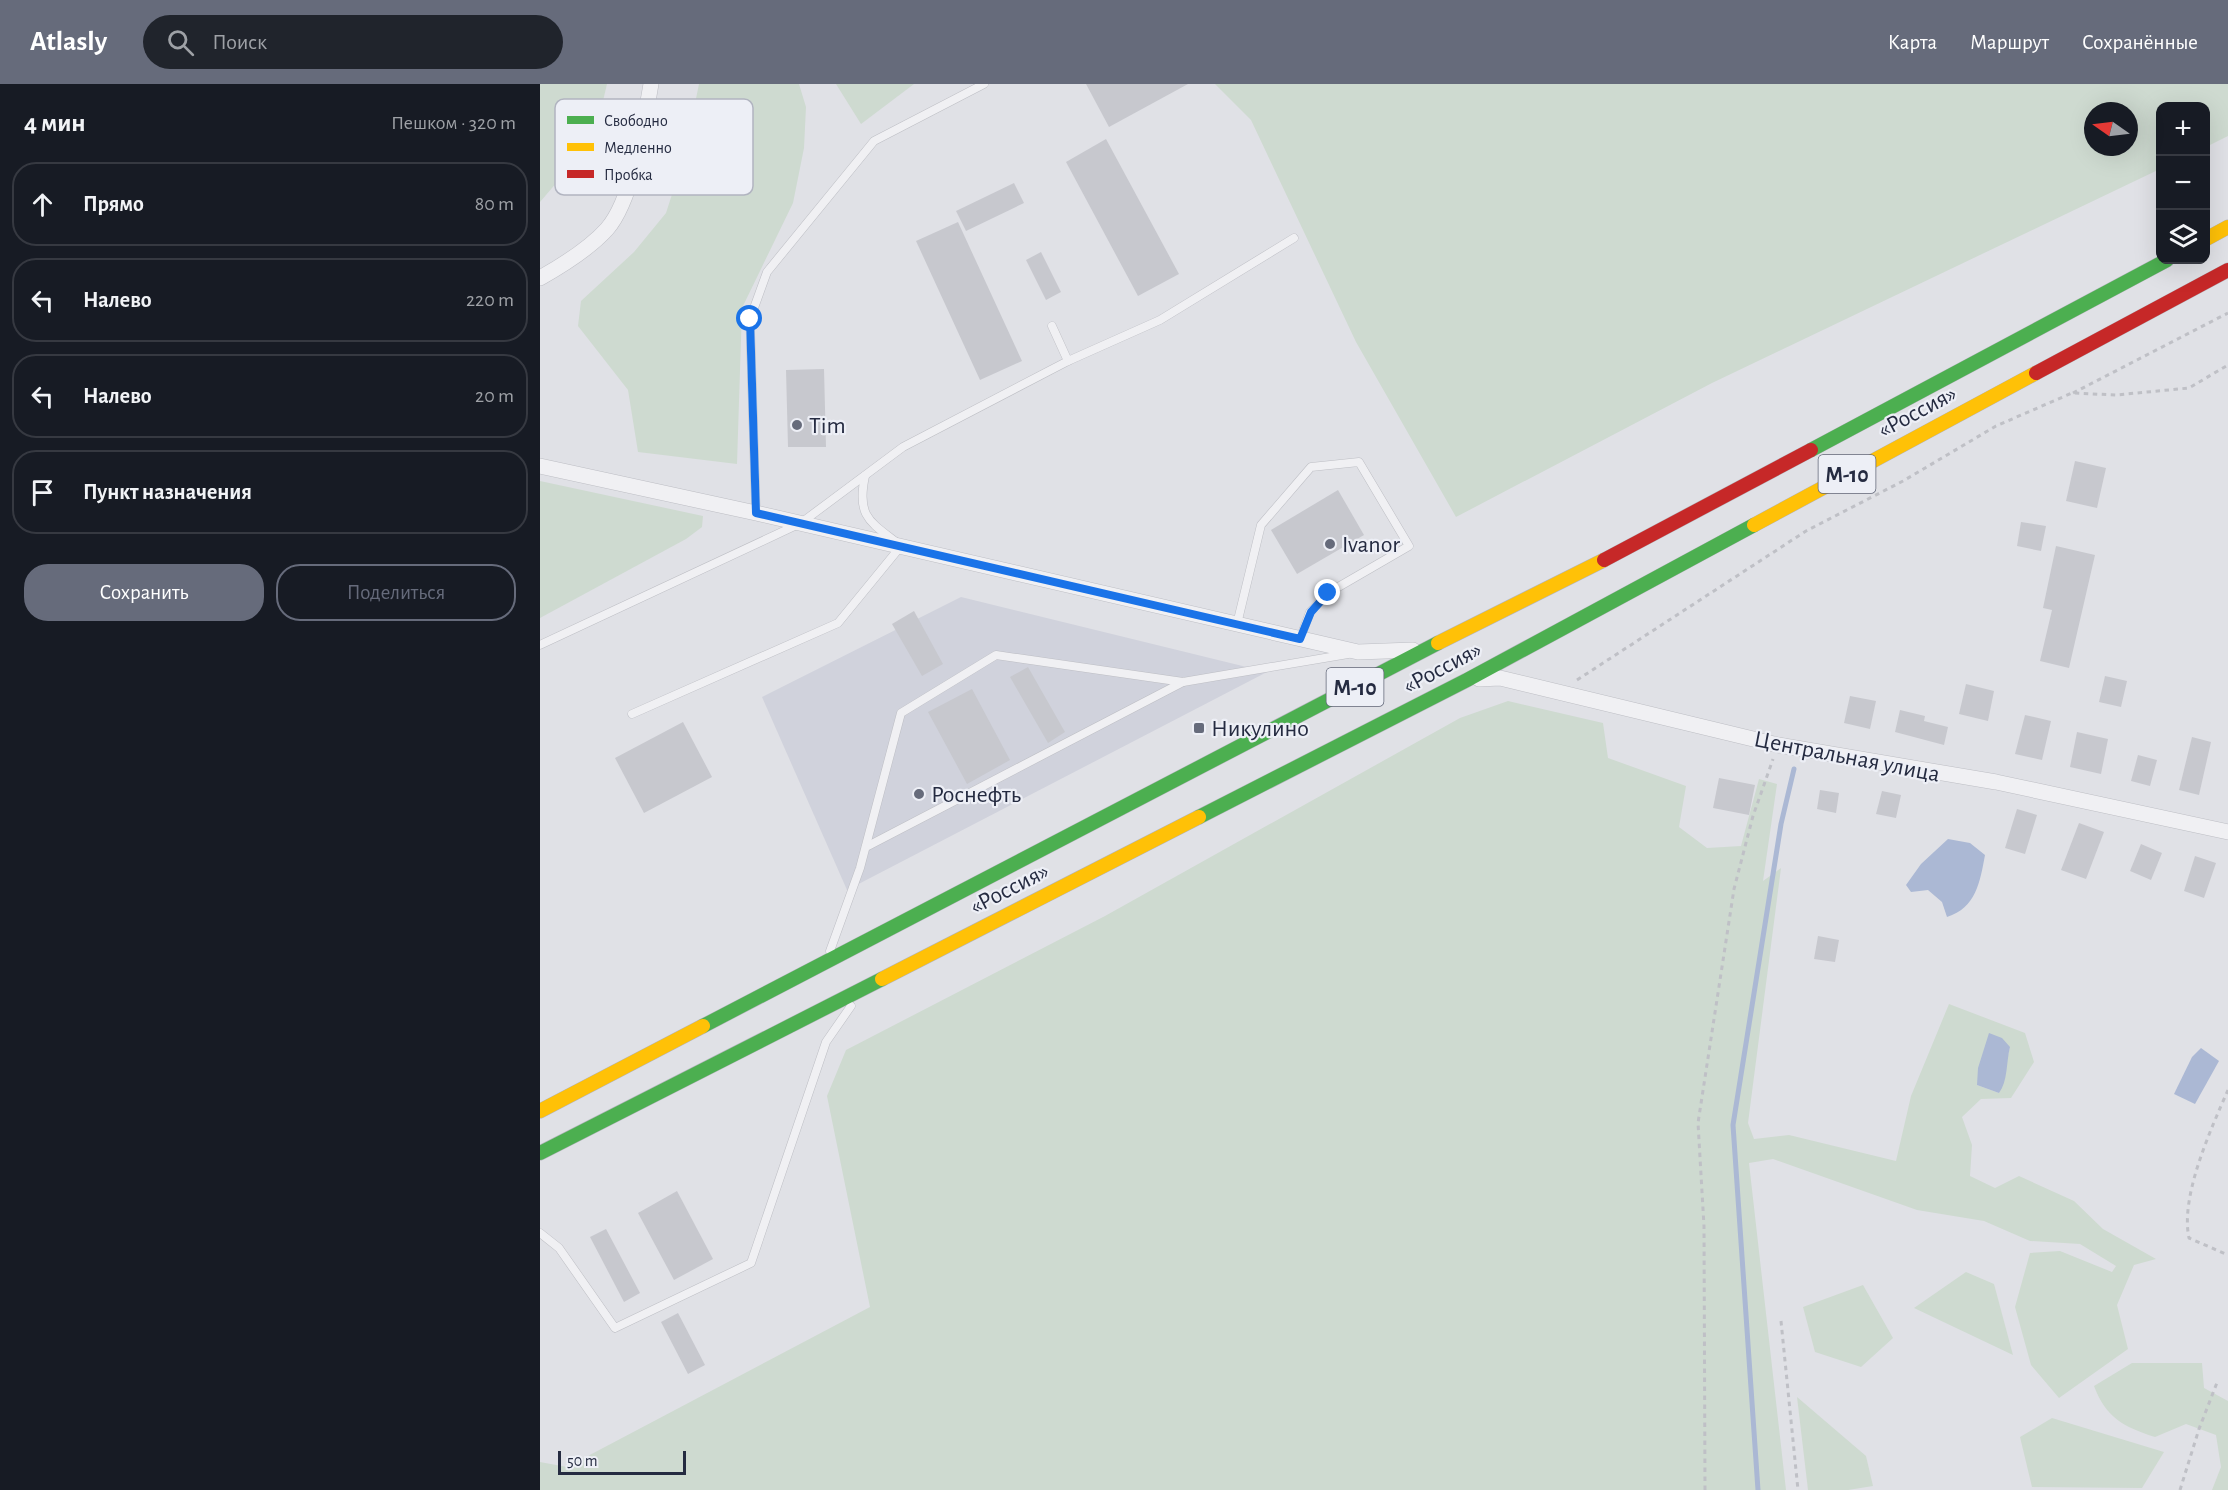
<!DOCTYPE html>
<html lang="ru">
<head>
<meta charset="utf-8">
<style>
  :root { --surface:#171b24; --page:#20242c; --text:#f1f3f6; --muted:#9ea1a6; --line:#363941; --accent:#666b7b }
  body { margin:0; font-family:"Alegreya Sans",sans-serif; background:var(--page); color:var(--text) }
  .controls { position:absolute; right:18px; top:18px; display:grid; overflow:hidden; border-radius:12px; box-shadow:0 6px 24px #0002 }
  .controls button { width:54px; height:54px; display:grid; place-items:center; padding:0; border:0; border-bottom:2px solid var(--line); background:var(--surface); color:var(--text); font:30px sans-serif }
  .compass { position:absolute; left:1544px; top:18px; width:54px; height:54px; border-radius:50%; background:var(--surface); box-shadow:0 6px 24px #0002; rotate:284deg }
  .scale { position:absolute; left:18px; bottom:15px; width:128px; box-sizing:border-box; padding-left:6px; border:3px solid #252b41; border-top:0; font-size:16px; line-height:21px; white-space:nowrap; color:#252b41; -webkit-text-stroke:4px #edeff6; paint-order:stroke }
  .stop { position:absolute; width:18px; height:18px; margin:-14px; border:4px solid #1a73e8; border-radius:50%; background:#fff }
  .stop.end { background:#1a73e8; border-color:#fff; box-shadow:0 2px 6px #0008 }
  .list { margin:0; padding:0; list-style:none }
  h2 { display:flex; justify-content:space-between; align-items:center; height:78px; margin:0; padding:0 24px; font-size:26px }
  h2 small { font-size:20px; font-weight:400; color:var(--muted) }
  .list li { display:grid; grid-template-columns:39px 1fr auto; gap:18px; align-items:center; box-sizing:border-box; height:84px; margin:0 12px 12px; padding:0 12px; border:2px solid var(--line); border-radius:24px }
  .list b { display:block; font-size:22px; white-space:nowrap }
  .list em { font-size:20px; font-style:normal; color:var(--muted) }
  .actions { display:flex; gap:12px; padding:18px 24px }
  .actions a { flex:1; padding:14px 0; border:2px solid var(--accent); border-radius:24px; text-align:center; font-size:21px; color:var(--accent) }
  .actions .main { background:var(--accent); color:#fff }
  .icon { flex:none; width:33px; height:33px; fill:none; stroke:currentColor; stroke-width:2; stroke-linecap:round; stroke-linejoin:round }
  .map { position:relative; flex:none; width:1688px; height:1406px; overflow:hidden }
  header { display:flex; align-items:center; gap:36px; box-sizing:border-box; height:84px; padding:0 30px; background:var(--accent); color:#fff }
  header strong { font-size:28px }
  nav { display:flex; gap:33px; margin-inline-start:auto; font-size:21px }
  .search { width:420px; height:54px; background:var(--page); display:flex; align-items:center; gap:15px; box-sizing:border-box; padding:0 21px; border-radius:33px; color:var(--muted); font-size:22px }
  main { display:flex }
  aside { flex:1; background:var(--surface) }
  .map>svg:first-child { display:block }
</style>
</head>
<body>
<header>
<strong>Atlasly</strong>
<div class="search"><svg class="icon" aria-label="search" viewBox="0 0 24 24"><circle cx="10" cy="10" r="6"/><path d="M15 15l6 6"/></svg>Поиск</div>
<nav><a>Карта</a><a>Маршрут</a><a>Сохранённые</a></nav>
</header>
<main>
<aside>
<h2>4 мин<small>Пешком · 320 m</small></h2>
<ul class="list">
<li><svg class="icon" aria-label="ahead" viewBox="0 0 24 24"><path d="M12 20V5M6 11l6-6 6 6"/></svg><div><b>Прямо</b></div><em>80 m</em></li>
<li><svg class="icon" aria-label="left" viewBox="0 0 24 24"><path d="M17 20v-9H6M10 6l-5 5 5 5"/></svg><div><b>Налево</b></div><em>220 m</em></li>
<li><svg class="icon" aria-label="left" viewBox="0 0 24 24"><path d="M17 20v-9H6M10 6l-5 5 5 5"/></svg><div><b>Налево</b></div><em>20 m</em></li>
<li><svg class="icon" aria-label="arrive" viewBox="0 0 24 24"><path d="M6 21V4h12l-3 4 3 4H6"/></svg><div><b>Пункт назначения</b></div></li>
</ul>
<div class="actions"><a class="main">Сохранить</a><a>Поделиться</a></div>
</aside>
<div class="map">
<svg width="1688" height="1406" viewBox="0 0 1688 1406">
  <rect width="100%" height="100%" fill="#e0e1e6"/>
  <!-- built -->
  <polygon fill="#d0d2dc" points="421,513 727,588 307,806 222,613"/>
  <!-- green -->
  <g fill="#cedad0" fill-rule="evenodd">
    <polygon points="0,0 67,0 54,55 0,118"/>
    <polygon points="159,0 259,0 266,23 264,64 253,119 202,224 197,380 98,368 88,306 38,242 41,217 94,168 126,129 144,73"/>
    <polygon points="296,0 374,0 321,40"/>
    <path d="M675 0H1688V52L1666 63V22H1620V85L1172 299 916 433 816 258 711 36ZM1553 27H1589V63H1553Z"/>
    <polygon points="0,397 163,432 162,443 146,455 0,534"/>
    <path d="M968 617 1063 639 1068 674 1146 702 1139 743 1167 764 1201 762 1219 695 1237 700 1223 797 1241 784 1208 1039 1214 1055 1249 1051 1356 1077 1371 1012 1409 920 1485 949 1494 978 1471 1014 1441 1015 1422 1033 1432 1061 1430 1092 1455 1104 1479 1092 1534 1117 1563 1145 1616 1175 1594 1181 1577 1221 1588 1265 1519 1314 1491 1281 1475 1223 1490 1169 1520 1167 1572 1188 1576 1182 1540 1160 1490 1157 1444 1137 1377 1126 1233 1075 1209 1079 1246 1406H0V1378L27 1383 330 1223 287 1012 306 966 565 832 920 634ZM1470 963 1459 1009 1437 1001Z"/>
    <polygon points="1426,1188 1454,1200 1473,1271 1374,1224"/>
    <polygon points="1323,1201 1353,1254 1321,1283 1275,1268 1263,1223"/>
    <path d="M1592 1279H1662L1664 1304 1688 1317V1406H1672L1681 1383 1676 1351 1646 1340 1615 1353C1584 1343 1566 1334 1554 1302Z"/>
    <polygon points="1257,1313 1326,1372 1333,1402 1308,1406 1268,1406"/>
    <polygon points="1512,1334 1624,1368 1602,1404 1492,1403 1480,1353"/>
  </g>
  <!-- water -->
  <g fill="#abb8d4">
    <path d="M1408 755 1430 759 1445 771C1440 798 1436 824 1407 833L1402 818 1388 806 1371 808 1366 801 1381 780Z"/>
    <path d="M1449 949 1462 954 1470 963C1466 979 1468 997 1459 1009L1437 1001 1438 984Z"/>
    <polygon points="1661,964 1679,977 1655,1020 1634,1010 1652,973"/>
  </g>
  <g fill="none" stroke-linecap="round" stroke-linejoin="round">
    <!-- stream -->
    <polyline stroke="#abb8d4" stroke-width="5" points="1218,1406 1193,1041 1241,740 1254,685"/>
  </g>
  <!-- building -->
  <g fill="#c7c8ce">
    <polygon points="546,0 648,0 569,43"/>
    <polygon points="566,55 639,190 598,212 526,78"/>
    <polygon points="474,99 484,119 426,147 416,127"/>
    <polygon points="418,138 482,277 440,296 376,157"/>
    <polygon points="501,168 521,208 506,216 486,176"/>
    <polygon points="284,285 286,363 248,363 246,286"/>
    <polygon points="1535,377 1566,384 1557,424 1526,417"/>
    <polygon points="798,406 824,451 757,490 731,446"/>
    <polygon points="1481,438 1506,442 1501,467 1477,462"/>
    <polygon points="1516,462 1555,471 1529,584 1500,577 1512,526 1503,524"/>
    <polygon points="374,527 403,580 382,592 352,540"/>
    <polygon points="488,583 525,648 508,659 470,593"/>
    <polygon points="1565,592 1587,597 1581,623 1559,618"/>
    <polygon points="1426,600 1454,607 1448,637 1419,630"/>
    <polygon points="432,605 470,676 427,700 388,628"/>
    <polygon points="1310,612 1336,617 1330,645 1304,639"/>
    <polygon points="1360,626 1385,632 1384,637 1408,643 1404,661 1355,648"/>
    <polygon points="1485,631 1511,637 1502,676 1475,670"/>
    <polygon points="143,638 172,693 104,729 75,674"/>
    <polygon points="1537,648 1568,655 1561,690 1530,683"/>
    <polygon points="1652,653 1671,658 1659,711 1639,706"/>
    <polygon points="1598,671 1617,676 1610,702 1591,697"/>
    <polygon points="1179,694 1215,701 1209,731 1173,724"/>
    <polygon points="1280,706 1299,709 1296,729 1277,725"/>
    <polygon points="1342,707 1361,711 1356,734 1336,730"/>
    <polygon points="1477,725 1497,731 1485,770 1465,764"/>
    <polygon points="1539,739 1564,748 1546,795 1521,786"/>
    <polygon points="1601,760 1622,769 1611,796 1590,787"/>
    <polygon points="1655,772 1676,779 1664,814 1644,807"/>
    <polygon points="1278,852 1299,856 1295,878 1274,875"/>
    <polygon points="137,1107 173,1175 134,1196 98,1129"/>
    <polygon points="66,1145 100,1209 84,1218 50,1153"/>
    <polygon points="138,1229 165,1281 148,1290 121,1238"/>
  </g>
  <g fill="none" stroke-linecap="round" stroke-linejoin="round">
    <defs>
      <g id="lane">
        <polyline points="528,277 620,236 754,154"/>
        <polyline points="216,429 210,235 227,188 334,57 444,0"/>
        <polyline points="697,540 721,441 771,383 819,378 869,462 788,509 770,528 760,555"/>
        <polyline points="0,561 261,439 363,363 528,277 512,242"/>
        <path d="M92 630 298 539 361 462C331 438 316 434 325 392"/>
        <polyline points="326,763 643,598"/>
        <polyline points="290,867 320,784 361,629 456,571 643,598 808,570"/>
        <polyline points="0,1149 19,1164 75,1244 211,1179 286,958 311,922"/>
      </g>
      <g id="street">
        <path d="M0 194C23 181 49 165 67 145 93 115 104 40 111 0"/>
        <polyline points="0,382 216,429 818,568 873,566"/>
        <polyline points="939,595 960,594 1238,661 1456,698 1688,748"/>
      </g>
      <g id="fast">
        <polyline points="1271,366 1627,176"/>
        <polyline points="659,733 927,596 1214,441"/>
        <polyline points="163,942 898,559"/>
        <polyline points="0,1069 342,895"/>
      </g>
      <g id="slow">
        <polyline points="1666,155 1688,143"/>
        <polyline points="1214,441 1496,289"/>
        <polyline points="898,559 1064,476"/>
        <polyline points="342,895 659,733"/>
        <polyline points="0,1027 163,942"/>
      </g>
      <g id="jam">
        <polyline points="1496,289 1688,186"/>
        <polyline points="1064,476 1271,366"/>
      </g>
    </defs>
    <!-- lane casing -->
    <use href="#lane" stroke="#bdbec4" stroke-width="9"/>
    <!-- street casing -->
    <use href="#street" stroke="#bdbec4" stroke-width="16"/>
    <!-- fast casing -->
    <use href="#fast" stroke="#b2b4bb" stroke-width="15"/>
    <!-- slow casing -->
    <use href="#slow" stroke="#b2b4bb" stroke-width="15"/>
    <!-- jam casing -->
    <use href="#jam" stroke="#b2b4bb" stroke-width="15"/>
    <!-- path -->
    <g stroke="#bfc0c6" stroke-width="3" stroke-dasharray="4.5 4.5" stroke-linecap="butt">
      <polyline points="1533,309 1688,229"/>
      <polyline points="1037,596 1266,447 1363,397 1456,342 1532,309 1576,311 1649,304 1688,281"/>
      <path d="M1688 1006C1671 1045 1640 1112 1649 1154L1688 1171"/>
      <polyline points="1241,1237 1258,1406"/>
      <polyline points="1165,1406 1164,1142 1158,1039 1194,805 1213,732 1233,675"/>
      <polyline points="1640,1406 1659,1345 1678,1296"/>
    </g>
    <!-- lane -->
    <use href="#lane" stroke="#f0f0f3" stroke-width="8"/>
    <!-- street -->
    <use href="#street" stroke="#f0f0f3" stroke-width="15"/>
    <!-- fast -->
    <use href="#fast" stroke="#4caf50" stroke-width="14"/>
    <!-- slow -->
    <use href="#slow" stroke="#ffc107" stroke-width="14"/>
    <!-- jam -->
    <use href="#jam" stroke="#c62828" stroke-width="14"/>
  </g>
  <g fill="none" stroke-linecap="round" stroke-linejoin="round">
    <!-- route -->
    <polyline stroke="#1a73e8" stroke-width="8" points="210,235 216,429 760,555 771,528 788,509"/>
  </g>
  <!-- markers -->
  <g fill="#666b7b" stroke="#edeff6" stroke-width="2">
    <circle cx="257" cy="341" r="6"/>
    <circle cx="790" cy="460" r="6"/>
    <rect x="653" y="638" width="12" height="12" rx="3"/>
    <circle cx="379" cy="710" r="6"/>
  </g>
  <g text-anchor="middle" stroke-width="4.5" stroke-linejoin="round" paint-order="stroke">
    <!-- shield labels -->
    <g fill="#edeff6" stroke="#616677" stroke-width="1.5">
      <rect x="1278.5" y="371" width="57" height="38" rx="4.5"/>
      <rect x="786.5" y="584" width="57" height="38" rx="4.5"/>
    </g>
    <g font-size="22" font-weight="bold" fill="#252b41">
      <text x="1307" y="398">М-10</text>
      <text x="815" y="611">М-10</text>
    </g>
    <!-- street labels -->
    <g font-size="24" fill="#252b41" stroke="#edeff6">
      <text transform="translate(1377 327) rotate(-28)" y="8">«Россия»</text>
      <text transform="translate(902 583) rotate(-28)" y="8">«Россия»</text>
      <text transform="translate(1307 672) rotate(11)" y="8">Центральная улица</text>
      <text transform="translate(469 804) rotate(-27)" y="8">«Россия»</text>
    </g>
    <!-- poi labels -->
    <g font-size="24" fill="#252b41" stroke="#edeff6" text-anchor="start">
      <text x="269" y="349">Tim</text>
      <text x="802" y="468">Ivanor</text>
      <text x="671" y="652">Никулино</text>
      <text x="391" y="718">Роснефть</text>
    </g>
  </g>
  <!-- legend -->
  <rect x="15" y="15" width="198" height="96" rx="9" fill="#edeff6" stroke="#b1b4c0" stroke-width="1.5"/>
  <rect x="27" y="32" width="27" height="8" fill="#4caf50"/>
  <rect x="27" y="59" width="27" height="8" fill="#ffc107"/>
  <rect x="27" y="86" width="27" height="8" fill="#c62828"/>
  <g font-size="16" fill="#252b41">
    <text x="64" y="42">Свободно</text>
    <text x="64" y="69">Медленно</text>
    <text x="64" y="96">Пробка</text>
  </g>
</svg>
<div class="controls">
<button>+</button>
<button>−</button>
<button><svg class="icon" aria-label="layers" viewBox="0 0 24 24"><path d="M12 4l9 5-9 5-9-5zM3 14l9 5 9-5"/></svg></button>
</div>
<svg class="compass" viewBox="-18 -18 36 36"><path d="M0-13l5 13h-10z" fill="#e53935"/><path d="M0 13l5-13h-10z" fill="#9ea1a6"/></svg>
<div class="scale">50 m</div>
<div class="stop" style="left:210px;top:235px"></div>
<div class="stop end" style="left:788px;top:509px"></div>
</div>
</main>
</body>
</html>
